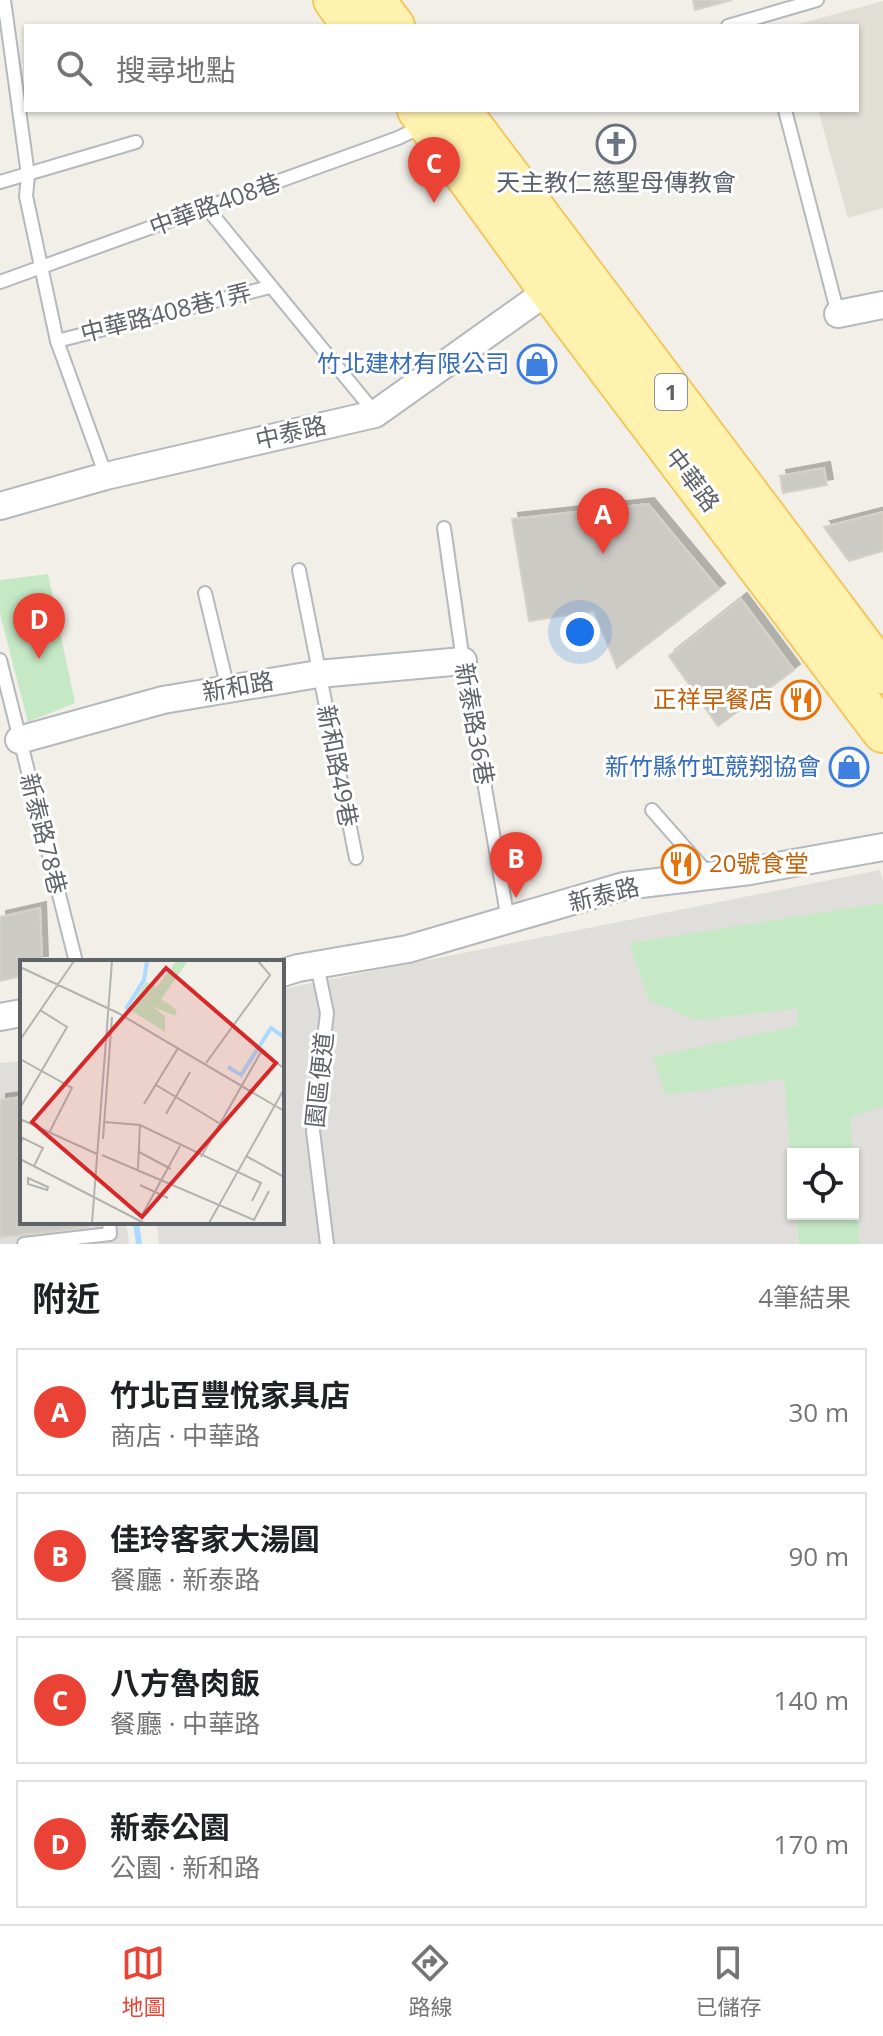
<!DOCTYPE html>
<html lang="zh-TW">
<head>
<meta charset="utf-8">
<style>
  :root { --surface:#fff; --page:#f2f2f2; --text:#202124; --muted:#757577; --line:#e0e0e0; --accent:#ea4335 }
  body { margin:0; font-family:"Open Sans","Noto Sans TC",sans-serif; background:var(--page); color:var(--text) }
  .controls { position:absolute; right:24px; bottom:24px; display:grid; overflow:hidden; border-radius:0px; box-shadow:0 2px 6px #0004 }
  .controls button { width:72px; height:72px; display:grid; place-items:center; padding:0; border:0; border-bottom:2px solid var(--line); background:var(--surface); color:var(--text); font:40px sans-serif }
  .you { position:absolute; left:580px; top:632px; width:28px; height:28px; margin:-20px; border:6px solid #fff; border-radius:50%; background:#1a73e8; box-shadow:0 0 0 12px #1a73e833 }
  .badge { display:grid; place-items:center; width:52px; height:52px; border-radius:50%; background:var(--accent); color:#fff; font-size:26px; font-weight:700 }
  .pin { position:absolute; translate:-50% -66px; filter:drop-shadow(0 2px 4px #0008) }
  .pin::after { content:''; position:absolute; top:42px; width:28px; height:24px; background:inherit; clip-path:polygon(0 0,100% 0,50% 100%) }
  .list { margin:0; padding:0; list-style:none }
  h2 { display:flex; justify-content:space-between; align-items:center; height:104px; margin:0; padding:0 32px; font-size:34px }
  h2 small { font-size:26px; font-weight:400; color:var(--muted) }
  .list li { display:grid; grid-template-columns:52px 1fr auto; gap:24px; align-items:center; box-sizing:border-box; height:128px; margin:0 16px 16px; padding:0 16px; border:2px solid var(--line); border-radius:0px }
  .list b { display:block; font-size:30px; white-space:nowrap }
  .list p { margin:0; font-size:26px; white-space:nowrap; color:var(--muted) }
  .list em { font-size:26px; font-style:normal; color:var(--muted) }
  .icon { flex:none; width:44px; height:44px; fill:none; stroke:currentColor; stroke-width:2; stroke-linecap:round; stroke-linejoin:round }
  .map { position:relative; flex:none; width:883px; height:1244px; overflow:hidden }
  .search { position:absolute; background:var(--surface); box-shadow:0 2px 6px #0004; left:24px; right:24px; top:24px; height:88px; display:flex; align-items:center; gap:20px; box-sizing:border-box; padding:0 28px; border-radius:0px; color:var(--muted); font-size:30px }
  .sheet { height:680px; background:var(--surface) }
  nav { display:flex; justify-content:space-around; align-items:center; box-sizing:border-box; height:112px; border-top:2px solid var(--line); background:var(--surface); font-size:22px; color:var(--muted) }
  nav a { display:grid; justify-items:center; gap:4px }
  nav .on { color:var(--accent) }
  .map>svg:first-child { display:block }
</style>
</head>
<body>
<div class="map">
<svg width="883" height="1244" viewBox="0 0 883 1244">
  <defs>
    <filter id="shadow"><feDropShadow dx="6" dy="-6" stdDeviation="0" flood-color="#0004"/></filter>
  </defs>
  <rect width="100%" height="100%" fill="#f1efe8"/>
  <!-- industrial -->
  <g fill="#e0deda" fill-rule="evenodd">
    <path d="M880 870 883 881V1244H159L156 1222H282V989ZM793 1154H853V1214H793Z"/>
    <polygon points="22,1061 22,1222 126,1222 129,1244 0,1244 0,1063"/>
  </g>
  <!-- education -->
  <polygon fill="#e1ded6" points="883,1 883,208 848,218 818,110 857,110 857,26 795,25"/>
  <!-- green -->
  <g fill="#c5e8c5">
    <polygon points="48,574 75,703 28,722 0,614 0,580"/>
    <polygon points="883,903 883,1106 850,1117 853,1154 793,1154 793,1175 784,1079 666,1095 653,1057 797,1026 798,1008 696,1020 649,1000 629,943"/>
    <polygon points="853,1155 860,1244 799,1244 797,1214 853,1214"/>
  </g>
  <g fill="none" stroke-linecap="round" stroke-linejoin="round">
    <!-- stream -->
    <polyline stroke="#aadaff" stroke-width="6" points="136,1222 139,1244"/>
  </g>
  <!-- building -->
  <g fill="#cccac5" stroke="#d6d1c6" stroke-width="2" filter="url(#shadow)">
    <polygon points="693,0 732,0 695,10"/>
    <polygon points="824,468 827,485 783,493 780,476"/>
    <polygon points="648,504 719,589 617,668 594,611 529,621 512,519"/>
    <polygon points="883,512 883,551 849,561 824,527"/>
    <polygon points="741,599 794,670 718,726 669,656"/>
    <polygon points="40,908 42,962 22,962 22,976 0,981 0,917"/>
    <polygon points="22,1097 22,1222 88,1222 88,1227 0,1237 0,1100"/>
  </g>
  <g fill="none" stroke-linecap="round" stroke-linejoin="round">
    <defs>
      <g id="lane">
        <polyline points="4,0 28,175 26,196 57,341 106,476"/>
        <polyline points="728,26 817,0"/>
        <polyline points="785,110 838,314"/>
        <polyline points="0,182 136,142"/>
        <polyline points="207,208 375,413"/>
        <polyline points="0,282 398,138 425,125"/>
        <polyline points="57,341 270,287"/>
        <polyline points="444,528 463,661 508,920"/>
        <polyline points="299,570 356,858"/>
        <polyline points="205,593 228,689"/>
        <polyline points="0,660 76,962"/>
        <polyline points="652,810 710,876"/>
        <polyline points="317,965 327,1013 313,1131 327,1244"/>
        <polyline points="24,1244 110,1234 109,1222"/>
      </g>
      <g id="street">
        <polyline points="838,314 883,305"/>
        <polyline points="0,506 106,476 375,414 549,290"/>
        <polyline points="19,740 163,700 318,674 463,661"/>
        <polyline points="282,973 298,968 408,949 624,886 750,871 883,847"/>
        <polyline points="0,1017 22,1013"/>
      </g>
      <g id="primary">
        <polyline points="334,0 353,26"/>
        <polyline points="374,0 394,26"/>
        <polyline points="418,110 549,290 883,732"/>
        <path d="M460 110C600 298 743 484 883 673"/>
      </g>
    </defs>
    <!-- lane casing -->
    <use href="#lane" stroke="#b5b8bc" stroke-width="16"/>
    <!-- street casing -->
    <use href="#street" stroke="#b5b8bc" stroke-width="30"/>
    <!-- primary casing -->
    <use href="#primary" stroke="#f2c960" stroke-width="44"/>
    <!-- lane -->
    <use href="#lane" stroke="#fff" stroke-width="12"/>
    <!-- street -->
    <use href="#street" stroke="#fff" stroke-width="26"/>
    <!-- primary -->
    <use href="#primary" stroke="#fff2af" stroke-width="40"/>
  </g>
  <!-- icons -->
  <defs>
    <symbol id="church-ring" viewBox="-11 -11 22 22"><circle r="9.5" fill="#fff" stroke="#6b7280" stroke-width="1.5"/><path d="M-1.2-6h2.4v3.5h3.3v2.4h-3.3V6h-2.4V-.1h-3.3v-2.4h3.3Z" fill="#6b7280"/></symbol>
    <symbol id="shop-ring" viewBox="-11 -11 22 22"><circle r="9.5" fill="#fff" stroke="#3f7fe0" stroke-width="1.5"/><path d="M-5-2.5h2.3a2.7 3.5 0 0 1 5.4 0H5L5.5 6h-11ZM-1.5-2.5h3a1.5 2.3 0 0 0-3 0Z" fill="#3f7fe0"/></symbol>
    <symbol id="restaurant-ring" viewBox="-11 -11 22 22"><circle r="9.5" fill="#fff" stroke="#e8710a" stroke-width="1.5"/><path d="M-5-6h1v4h1v-4h1v4h1v-4h1v5L-1.5 .5V6h-2V.5L-5-1ZM5-6V6H3V1.5H1.5Q1.5-4 5-6Z" fill="#e8710a"/></symbol>
  </defs>
  <g fill-rule="evenodd">
    <use href="#church-ring" x="594" y="122" width="44" height="44"/>
    <use href="#shop-ring" x="515" y="342" width="44" height="44"/>
    <use href="#restaurant-ring" x="779" y="678" width="44" height="44"/>
    <use href="#shop-ring" x="827" y="745" width="44" height="44"/>
    <use href="#restaurant-ring" x="659" y="842" width="44" height="44"/>
  </g>
  <g text-anchor="middle" stroke-width="6" stroke-linejoin="round" paint-order="stroke">
    <!-- shield labels -->
    <rect fill="#fff" stroke="#8f9295" stroke-width="2" x="655" y="374" width="32" height="36" rx="6"/>
    <g font-size="22" font-weight="bold" fill="#5f6368">
      <text x="671" y="400">1</text>
    </g>
    <!-- worship labels -->
    <g font-size="24" fill="#5b616d" stroke="#fff">
      <text x="616" y="191">天主教仁慈聖母傳教會</text>
    </g>
    <!-- street labels -->
    <g font-size="24" fill="#5f6368" stroke="#fff">
      <text transform="translate(215 205) rotate(-20)" y="8">中華路408巷</text>
      <text transform="translate(166 313) rotate(-14)" y="8">中華路408巷1弄</text>
      <text transform="translate(291 433) rotate(-13)" y="8">中泰路</text>
      <text transform="translate(692 480) rotate(53)" y="8">中華路</text>
      <text transform="translate(238 687) rotate(-10)" y="8">新和路</text>
      <text transform="translate(474 724) rotate(80)" y="8">新泰路36巷</text>
      <text transform="translate(337 766) rotate(79)" y="8">新和路49巷</text>
      <text transform="translate(43 834) rotate(76)" y="8">新泰路78巷</text>
      <text transform="translate(604 895) rotate(-14)" y="8">新泰路</text>
      <text transform="translate(320 1080) rotate(-84)" y="8">園區便道</text>
    </g>
    <!-- shop labels -->
    <g font-size="24" fill="#366cbe" stroke="#fff" text-anchor="end">
      <text x="509" y="372">竹北建材有限公司</text>
      <text x="821" y="775">新竹縣竹虹競翔協會</text>
    </g>
    <!-- food labels -->
    <g font-size="24" fill="#c56008" stroke="#fff" text-anchor="end">
      <text x="773" y="708">正祥早餐店</text>
      <text x="709" y="872" text-anchor="start">20號食堂</text>
    </g>
  </g>
  <!-- overview -->
  <g transform="translate(20 960)">
    <rect width="264" height="264" fill="#f1efe8"/>
    <path d="M156 1H168L141 39 157 50 155 56 132 46 145 56V72L109 49 126 22 137 27Z" fill="#c5e8c5"/>
    <path fill="none" stroke="#aadaff" stroke-width="4" d="M106 49 124 20 127 1M208 107 221 115 251 68 264 77"/>
    <path fill="none" stroke="#b3b3b1" stroke-width="2" d="M0 7 98 53 264 151M0 80 54 1M0 99 52 128 29 173M186 103 250 15 238 1M136 125 199 163M124 144 158 88M0 148 47 67 20 50M146 154 170 112M0 159 77 194M85 162 120 165 241 223 232 241M83 179 92 57M0 184 3 178 23 188 14 206M119 192 151 209M82 195 234 260 249 231M226 196 264 217M181 197 241 92 264 108M0 199 124 263M118 209 120 165M8 218 28 227 27 230 8 224ZM120 225 148 238M121 257 160 186M72 263 92 1M189 263 264 129"/>
    <path fill="#d62828" fill-opacity="0.15" stroke="#d62828" stroke-width="4" d="M146 8 256 103 122 257 12 162Z"/>
    <rect width="264" height="264" fill="none" stroke="#5f6368" stroke-width="4"/>
  </g>
</svg>
<div class="controls">
<button><svg class="icon" aria-label="locate" viewBox="0 0 24 24"><circle cx="12" cy="12" r="6"/><path d="M12 2v4M12 18v4M2 12h4M18 12h4"/></svg></button>
</div>
<div class="you"></div>
<div class="pin badge" style="left:603px;top:554px">A</div>
<div class="pin badge" style="left:516px;top:898px">B</div>
<div class="pin badge" style="left:434px;top:203px">C</div>
<div class="pin badge" style="left:39px;top:659px">D</div>
<div class="search"><svg class="icon" aria-label="search" viewBox="0 0 24 24"><circle cx="10" cy="10" r="6"/><path d="M15 15l6 6"/></svg>搜尋地點</div>
</div>
<section class="sheet">
<h2>附近<small>4筆結果</small></h2>
<ul class="list">
<li><span class="badge">A</span><div><b>竹北百豐悅家具店</b><p>商店 · 中華路</p></div><em>30 m</em></li>
<li><span class="badge">B</span><div><b>佳玲客家大湯圓</b><p>餐廳 · 新泰路</p></div><em>90 m</em></li>
<li><span class="badge">C</span><div><b>八方魯肉飯</b><p>餐廳 · 中華路</p></div><em>140 m</em></li>
<li><span class="badge">D</span><div><b>新泰公園</b><p>公園 · 新和路</p></div><em>170 m</em></li>
</ul>
</section>
<nav>
<a class="on"><svg class="icon" aria-label="map" viewBox="0 0 24 24"><path d="M3 6l6-2 6 2 6-2v14l-6 2-6-2-6 2zM9 4v14M15 6v14"/></svg>地圖</a>
<a><svg class="icon" aria-label="directions" viewBox="0 0 24 24"><path d="M12 3l9 9-9 9-9-9zM9 14v-3h6M13 9l2 2-2 2"/></svg>路線</a>
<a><svg class="icon" aria-label="saved" viewBox="0 0 24 24"><path d="M7 4h10v16l-5-4-5 4z"/></svg>已儲存</a>
</nav>
</body>
</html>
